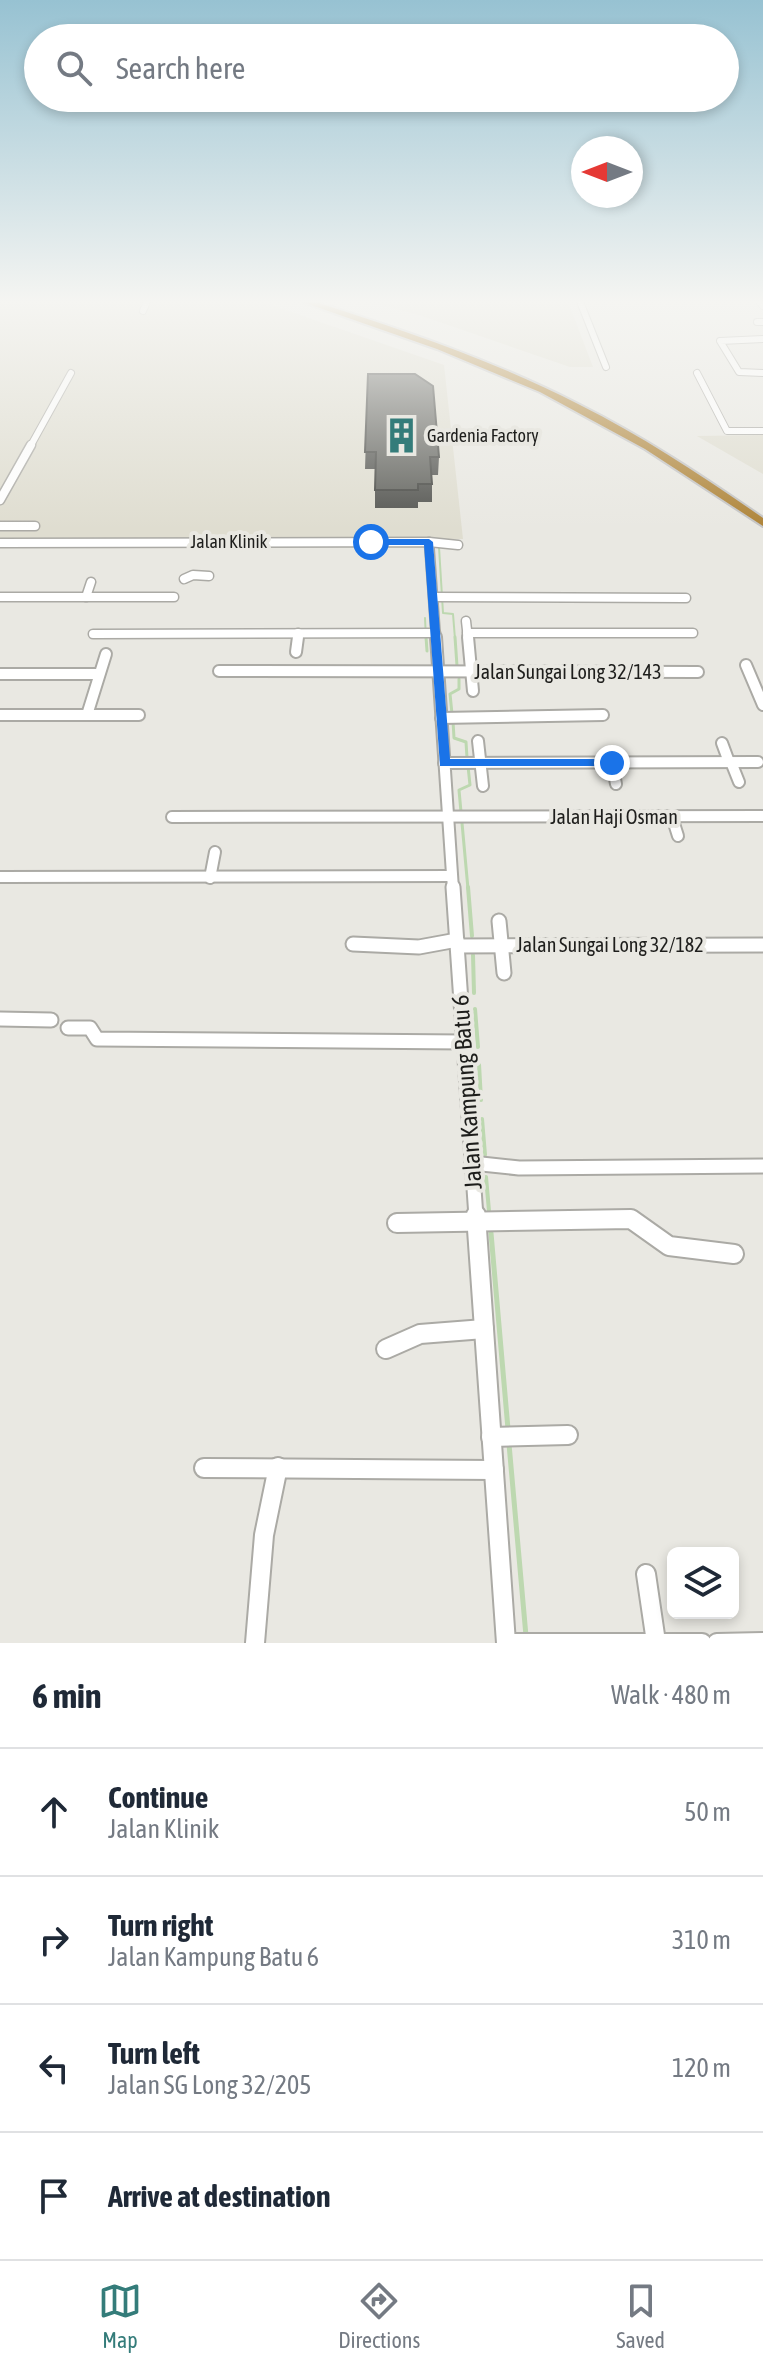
<!DOCTYPE html>
<html lang="en">
<head>
<meta charset="utf-8">
<style>
  :root { --surface:#fff; --page:#f6f6f7; --text:#1f2937; --muted:#747a83; --line:#e0e1e3; --accent:#347c7a }
  body { margin:0; font-family:"Asap Condensed",sans-serif; background:var(--page); color:var(--text) }
  .controls { position:absolute; right:24px; bottom:24px; display:grid; overflow:hidden; border-radius:12px; box-shadow:0 4px 12px #0003 }
  .controls button { width:72px; height:72px; display:grid; place-items:center; padding:0; border:0; border-bottom:2px solid var(--line); background:var(--surface); color:var(--text); font:40px sans-serif }
  .compass { position:absolute; left:571px; top:136px; width:72px; height:72px; border-radius:50%; background:var(--surface); box-shadow:0 4px 12px #0003; rotate:270deg }
  .stop { position:absolute; width:24px; height:24px; margin:-18px; border:6px solid #1a73e8; border-radius:50%; background:#fff }
  .stop.end { background:#1a73e8; border-color:#fff; box-shadow:0 2px 8px #0008 }
  .list { margin:0; padding:0; list-style:none }
  h2 { display:flex; justify-content:space-between; align-items:center; height:104px; margin:0; padding:0 32px; font-size:34px }
  h2 small { font-size:26px; font-weight:400; color:var(--muted) }
  .list li { display:grid; grid-template-columns:52px 1fr auto; gap:24px; align-items:center; box-sizing:border-box; height:128px; padding:0 32px; border-top:2px solid var(--line) }
  .list b { display:block; font-size:30px; white-space:nowrap }
  .list p { margin:0; font-size:26px; white-space:nowrap; color:var(--muted) }
  .list em { font-size:26px; font-style:normal; color:var(--muted) }
  .icon { flex:none; width:44px; height:44px; fill:none; stroke:currentColor; stroke-width:2; stroke-linecap:round; stroke-linejoin:round }
  .map { position:relative; flex:none; width:763px; height:1643px; overflow:hidden }
  .search { position:absolute; background:var(--surface); box-shadow:0 4px 12px #0003; left:24px; right:24px; top:24px; height:88px; display:flex; align-items:center; gap:20px; box-sizing:border-box; padding:0 28px; border-radius:44px; color:var(--muted); font-size:30px }
  .sheet { height:616px; background:var(--surface) }
  nav { display:flex; justify-content:space-around; align-items:center; box-sizing:border-box; height:112px; border-top:2px solid var(--line); background:var(--surface); font-size:22px; color:var(--muted) }
  nav a { display:grid; justify-items:center; gap:4px }
  nav .on { color:var(--accent) }
  .map>svg:first-child { display:block }
</style>
</head>
<body>
<div class="map">
<svg width="763" height="1643" viewBox="0 0 763 1643">
  <rect width="100%" height="100%" fill="#e9e8e2"/>
  <!-- built -->
  <g fill="#dfddd0">
    <polygon points="0,299 254,299 444,365 463,539 0,540"/>
    <polygon points="359,299 567,299 593,367 570,367 419,315"/>
    <polygon points="763,435 763,474 697,436"/>
  </g>
  <g fill="none" stroke-linecap="round" stroke-linejoin="round">
    <!-- stream-far3 -->
    <g stroke="#bdd8b0" stroke-width="2">
      <polyline points="439,547 443,613 453,614 455,639"/>
      <polyline points="425,618 426,639"/>
    </g>
    <!-- stream-far2 -->
    <g stroke="#bdd8b0" stroke-width="3">
      <polyline points="426,637 427,651"/>
      <polyline points="455,637 457,666"/>
      <polyline points="452,714 450,694 459,689 459,679"/>
      <polyline points="453,721 454,738 466,742 467,758"/>
      <polyline points="468,889 459,790 470,785 468,766"/>
    </g>
    <!-- stream-far1 -->
    <g stroke="#bdd8b0" stroke-width="4">
      <polyline points="468,887 472,936"/>
      <polyline points="473,955 474,993"/>
      <polyline points="475,1009 478,1047"/>
      <polyline points="479,1064 481,1100"/>
      <polyline points="482,1119 485,1155"/>
      <polyline points="486,1177 489,1211"/>
    </g>
    <!-- stream -->
    <g stroke="#bdd8b0" stroke-width="5">
      <polyline points="491,1233 508,1429"/>
      <polyline points="509,1444 526,1636"/>
    </g>
    <defs>
      <g id="minor-far4">
        <polyline points="579,299 606,367"/>
        <polyline points="757,299 763,306"/>
        <polyline points="143,311 148,299"/>
        <polyline points="757,322 763,322"/>
        <polyline points="763,339 720,341 739,372 763,373"/>
        <polyline points="697,373 727,431 763,431"/>
        <polyline points="30,447 71,373"/>
      </g>
      <g id="minor-far3">
        <polyline points="0,500 31,445"/>
        <polyline points="0,526 35,526"/>
        <polyline points="429,542 436,639"/>
        <polyline points="0,543 429,542 458,545"/>
        <polyline points="184,579 193,575 209,576"/>
        <polyline points="0,597 174,597"/>
        <polyline points="86,597 91,582"/>
        <polyline points="434,597 686,598"/>
        <polyline points="466,621 468,639"/>
        <polyline points="467,633 693,633"/>
        <polyline points="93,634 436,633"/>
        <polyline points="297,639 298,633"/>
      </g>
      <g id="minor-far2">
        <polyline points="436,637 453,889"/>
        <polyline points="468,637 473,691"/>
        <polyline points="296,652 298,637"/>
        <polyline points="746,665 763,705"/>
        <polyline points="219,671 698,672"/>
        <polyline points="0,674 99,674"/>
        <polyline points="0,715 139,715"/>
        <polyline points="87,715 106,654"/>
        <polyline points="441,718 603,715"/>
        <polyline points="478,741 483,786"/>
        <polyline points="722,743 729,762"/>
        <polyline points="731,762 739,782"/>
        <polyline points="444,763 758,762"/>
        <polyline points="612,763 616,784"/>
        <polyline points="172,817 763,816"/>
        <polyline points="672,817 678,836"/>
        <polyline points="0,877 452,876"/>
        <polyline points="210,878 215,852"/>
      </g>
      <g id="minor-far1">
        <polyline points="453,887 476,1217"/>
        <polyline points="499,921 504,973"/>
        <polyline points="353,944 419,947 457,940"/>
        <polyline points="457,946 763,945"/>
        <polyline points="0,1019 51,1020"/>
        <polyline points="68,1028 90,1028 97,1039 464,1042"/>
        <polyline points="472,1163 519,1168 763,1166"/>
      </g>
      <g id="minor">
        <polyline points="476,1215 506,1643"/>
        <polyline points="397,1223 631,1219 669,1246 734,1254"/>
        <polyline points="386,1349 420,1334 484,1329"/>
        <polyline points="491,1437 568,1435"/>
        <polyline points="204,1468 494,1470"/>
        <polyline points="646,1574 656,1642"/>
        <polyline points="255,1643 264,1535 278,1467"/>
        <polyline points="506,1643 702,1643"/>
        <polyline points="717,1643 763,1642"/>
      </g>
      <path id="highway" d="M294 299H306C400 329 493 360 580 405 644 437 704 477 763 518V526L645 449 540 392 437 349Z"/>
    </defs>
    <!-- minor-far4 casing -->
    <use href="#minor-far4" stroke="#abaaa5" stroke-width="8"/>
    <!-- minor-far3 casing -->
    <use href="#minor-far3" stroke="#abaaa5" stroke-width="11"/>
    <!-- minor-far2 casing -->
    <use href="#minor-far2" stroke="#abaaa5" stroke-width="14"/>
    <!-- minor-far1 casing -->
    <use href="#minor-far1" stroke="#abaaa5" stroke-width="17"/>
    <!-- minor casing -->
    <use href="#minor" stroke="#abaaa5" stroke-width="22"/>
    <!-- highway casing -->
    <use href="#highway" stroke="#c4c4c4" stroke-width="4"/>
    <!-- minor-far4 -->
    <use href="#minor-far4" stroke="#fff" stroke-width="6"/>
    <!-- minor-far3 -->
    <use href="#minor-far3" stroke="#fff" stroke-width="8"/>
    <!-- minor-far2 -->
    <use href="#minor-far2" stroke="#fff" stroke-width="10"/>
    <!-- minor-far1 -->
    <use href="#minor-far1" stroke="#fff" stroke-width="13"/>
    <!-- minor -->
    <use href="#minor" stroke="#fff" stroke-width="18"/>
    <!-- highway -->
    <use href="#highway" fill="#ae8337" fill-rule="evenodd"/>
  </g>
  <!-- wall -->
  <polygon fill="#535450" points="368,374 439,457 438,475 432,475 432,502 418,502 418,508 375,508 375,469 365,469"/>
  <!-- building -->
  <polygon fill="#61625d" stroke="#444541" stroke-width="2" points="368,374 415,374 433,386 439,457 430,457 432,484 418,484 418,490 375,490 376,452 365,452"/>
  <!-- sky -->
  <linearGradient id="sky" x2="0" y2="1"><stop stop-color="#97c2d2"/><stop offset="0.57" stop-color="#f5f5f2"/><stop offset="1" stop-color="#f5f5f2" stop-opacity="0"/></linearGradient>
  <rect width="763" height="529" fill="url(#sky)"/>
  <!-- route -->
  <polygon fill="#1a73e8" points="429,539 433,542 450,759 612,759 618,763 616,766 440,766 424,545 371,545 366,542 371,539"/>
  <!-- icons -->
  <defs>
    <symbol id="building-bare" viewBox="-9 -9 18 18"><path d="M-4-6H4V6H1V3H-1V6H-4ZM-2.5-4.3h1.7v1.8h-1.7ZM.8-4.3h1.7v1.8H.8ZM-2.5-1h1.7V.8h-1.7ZM.8-1h1.7V.8H.8Z" fill="#347c7a" stroke="#e9e8e2" stroke-width="2.5" paint-order="stroke"/></symbol>
  </defs>
  <g fill-rule="evenodd">
    <use href="#building-bare" x="376" y="410" width="51" height="51"/>
  </g>
  <g text-anchor="middle" stroke-width="8" stroke-linejoin="round" paint-order="stroke">
    <!-- far-poi labels -->
    <g font-size="18" fill="#1e1e1c" stroke="#e9e8e2" text-anchor="start">
      <text x="427" y="442">Gardenia Factory</text>
    </g>
    <!-- far-street labels -->
    <g font-size="18" fill="#1e1e1c" stroke="#e9e8e2">
      <text x="229" y="548">Jalan Klinik</text>
    </g>
    <!-- street labels -->
    <g font-size="20" fill="#1e1e1c" stroke="#e9e8e2">
      <text x="568" y="679">Jalan Sungai Long 32/143</text>
      <text x="614" y="824">Jalan Haji Osman</text>
      <text x="610" y="952">Jalan Sungai Long 32/182</text>
    </g>
    <!-- near-street labels -->
    <g font-size="24" fill="#1e1e1c" stroke="#e9e8e2">
      <text transform="translate(467 1092) rotate(-94)" y="8">Jalan Kampung Batu 6</text>
    </g>
  </g>
</svg>
<div class="controls">
<button><svg class="icon" aria-label="layers" viewBox="0 0 24 24"><path d="M12 4l9 5-9 5-9-5zM3 14l9 5 9-5"/></svg></button>
</div>
<svg class="compass" viewBox="-18 -18 36 36"><path d="M0-13l5 13h-10z" fill="#e53935"/><path d="M0 13l5-13h-10z" fill="#747a83"/></svg>
<div class="stop" style="left:371px;top:542px"></div>
<div class="stop end" style="left:612px;top:763px"></div>
<div class="search"><svg class="icon" aria-label="search" viewBox="0 0 24 24"><circle cx="10" cy="10" r="6"/><path d="M15 15l6 6"/></svg>Search here</div>
</div>
<section class="sheet">
<h2>6 min<small>Walk · 480 m</small></h2>
<ul class="list">
<li><svg class="icon" aria-label="ahead" viewBox="0 0 24 24"><path d="M12 20V5M6 11l6-6 6 6"/></svg><div><b>Continue</b><p>Jalan Klinik</p></div><em>50 m</em></li>
<li><svg class="icon" aria-label="right" viewBox="0 0 24 24"><path d="M7 20v-9h11M14 6l5 5-5 5"/></svg><div><b>Turn right</b><p>Jalan Kampung Batu 6</p></div><em>310 m</em></li>
<li><svg class="icon" aria-label="left" viewBox="0 0 24 24"><path d="M17 20v-9H6M10 6l-5 5 5 5"/></svg><div><b>Turn left</b><p>Jalan SG Long 32/205</p></div><em>120 m</em></li>
<li><svg class="icon" aria-label="arrive" viewBox="0 0 24 24"><path d="M6 21V4h12l-3 4 3 4H6"/></svg><div><b>Arrive at destination</b></div></li>
</ul>
</section>
<nav>
<a class="on"><svg class="icon" aria-label="map" viewBox="0 0 24 24"><path d="M3 6l6-2 6 2 6-2v14l-6 2-6-2-6 2zM9 4v14M15 6v14"/></svg>Map</a>
<a><svg class="icon" aria-label="directions" viewBox="0 0 24 24"><path d="M12 3l9 9-9 9-9-9zM9 14v-3h6M13 9l2 2-2 2"/></svg>Directions</a>
<a><svg class="icon" aria-label="saved" viewBox="0 0 24 24"><path d="M7 4h10v16l-5-4-5 4z"/></svg>Saved</a>
</nav>
</body>
</html>
